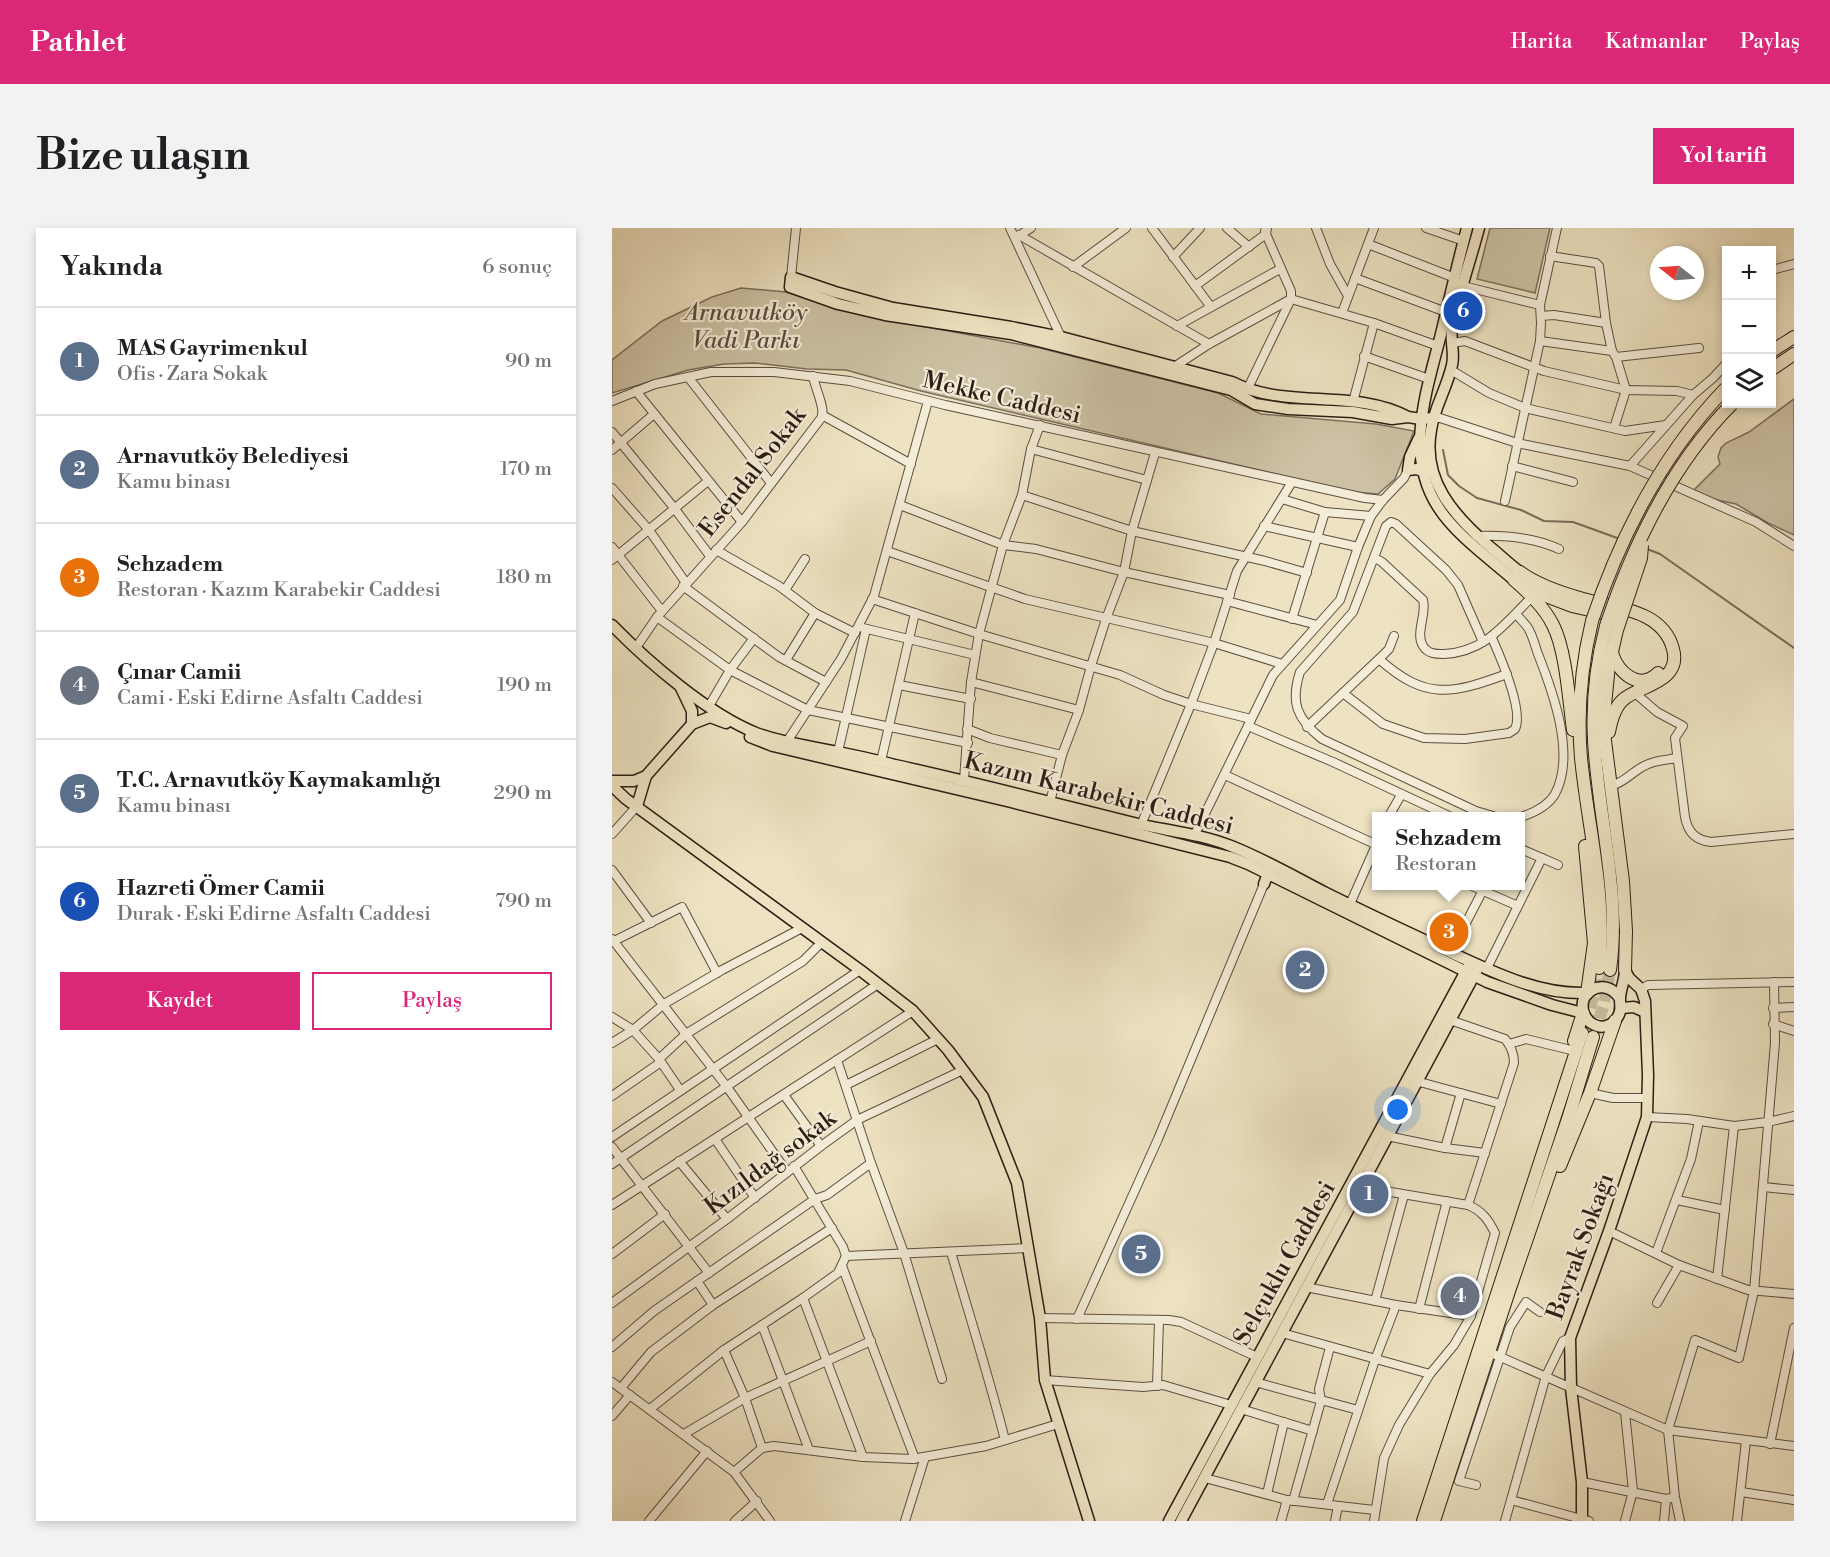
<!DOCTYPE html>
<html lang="tr">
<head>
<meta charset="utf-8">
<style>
  :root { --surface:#fff; --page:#f2f2f2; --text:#202124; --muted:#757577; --line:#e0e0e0; --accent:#db2777 }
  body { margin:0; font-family:"Libre Bodoni",serif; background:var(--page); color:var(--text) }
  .controls { position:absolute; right:18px; top:18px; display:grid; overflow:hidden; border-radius:0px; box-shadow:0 3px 9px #0003 }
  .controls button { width:54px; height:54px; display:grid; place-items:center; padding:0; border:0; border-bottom:2px solid var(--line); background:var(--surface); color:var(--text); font:30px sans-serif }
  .compass { position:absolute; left:1038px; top:18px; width:54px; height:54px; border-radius:50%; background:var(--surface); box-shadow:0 3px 9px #0003; rotate:287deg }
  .you { position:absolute; left:786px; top:882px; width:21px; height:21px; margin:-15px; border:4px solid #fff; border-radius:50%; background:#1a73e8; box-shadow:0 0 0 9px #1a73e833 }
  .badge { display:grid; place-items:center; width:39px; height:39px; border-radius:50%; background:var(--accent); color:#fff; font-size:20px; font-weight:700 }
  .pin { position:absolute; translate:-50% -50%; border:3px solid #fff; box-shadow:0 2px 6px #0006 }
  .popup { position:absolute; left:760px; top:584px; width:153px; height:78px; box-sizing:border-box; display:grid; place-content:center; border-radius:0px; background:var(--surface); filter:drop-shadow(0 2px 4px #0005); font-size:20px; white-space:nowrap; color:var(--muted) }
  .popup b { font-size:22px; color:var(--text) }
  .popup::after { content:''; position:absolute; left:50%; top:100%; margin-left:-12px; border:12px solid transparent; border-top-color:var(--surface) }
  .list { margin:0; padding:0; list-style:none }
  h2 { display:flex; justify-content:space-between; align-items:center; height:78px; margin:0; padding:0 24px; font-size:26px }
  h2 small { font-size:20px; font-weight:400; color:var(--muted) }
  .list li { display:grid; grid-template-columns:39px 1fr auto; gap:18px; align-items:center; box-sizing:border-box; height:108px; padding:0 24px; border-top:2px solid var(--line) }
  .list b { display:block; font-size:22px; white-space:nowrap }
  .list p { margin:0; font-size:20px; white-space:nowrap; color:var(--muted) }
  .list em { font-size:20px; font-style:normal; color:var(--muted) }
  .actions { display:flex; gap:12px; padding:18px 24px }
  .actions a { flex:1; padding:14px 0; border:2px solid var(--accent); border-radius:0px; text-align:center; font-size:21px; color:var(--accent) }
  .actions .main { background:var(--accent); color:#fff }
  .icon { flex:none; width:33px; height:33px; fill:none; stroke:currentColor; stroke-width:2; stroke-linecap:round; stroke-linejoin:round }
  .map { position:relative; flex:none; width:1182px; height:1293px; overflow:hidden; border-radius:0px }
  header { display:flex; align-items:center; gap:36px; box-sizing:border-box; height:84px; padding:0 30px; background:var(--accent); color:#fff }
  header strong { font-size:28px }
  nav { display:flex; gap:33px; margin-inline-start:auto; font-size:21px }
  .intro { display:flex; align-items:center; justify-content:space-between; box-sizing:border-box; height:144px; padding:0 36px }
  h1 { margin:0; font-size:42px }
  .button { padding:15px 27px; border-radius:0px; background:var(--accent); color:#fff; font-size:21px; font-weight:700 }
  main { display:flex; gap:36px; padding:0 36px }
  aside { flex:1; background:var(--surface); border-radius:0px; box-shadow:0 3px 9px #0003 }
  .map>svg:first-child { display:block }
</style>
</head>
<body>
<header>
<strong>Pathlet</strong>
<nav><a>Harita</a><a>Katmanlar</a><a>Paylaş</a></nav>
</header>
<div class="intro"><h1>Bize ulaşın</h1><a class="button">Yol tarifi</a></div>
<main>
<aside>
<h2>Yakında<small>6 sonuç</small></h2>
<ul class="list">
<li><span class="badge" style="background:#5c6f8a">1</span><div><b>MAS Gayrimenkul</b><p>Ofis · Zara Sokak</p></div><em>90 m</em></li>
<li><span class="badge" style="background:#5c6f8a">2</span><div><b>Arnavutköy Belediyesi</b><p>Kamu binası</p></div><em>170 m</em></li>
<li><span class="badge" style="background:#e8710a">3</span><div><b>Sehzadem</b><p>Restoran · Kazım Karabekir Caddesi</p></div><em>180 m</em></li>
<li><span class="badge" style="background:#6b7280">4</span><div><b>Çınar Camii</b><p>Cami · Eski Edirne Asfaltı Caddesi</p></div><em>190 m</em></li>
<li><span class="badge" style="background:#5c6f8a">5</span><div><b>T.C. Arnavutköy Kaymakamlığı</b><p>Kamu binası</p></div><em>290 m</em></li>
<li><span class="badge" style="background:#1a4fb4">6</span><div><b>Hazreti Ömer Camii</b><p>Durak · Eski Edirne Asfaltı Caddesi</p></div><em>790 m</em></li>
</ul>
<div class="actions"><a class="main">Kaydet</a><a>Paylaş</a></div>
</aside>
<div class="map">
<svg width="1182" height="1293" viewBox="0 0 1182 1293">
  <rect width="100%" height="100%" fill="#ede2c1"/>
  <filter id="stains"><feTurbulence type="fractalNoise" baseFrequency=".00333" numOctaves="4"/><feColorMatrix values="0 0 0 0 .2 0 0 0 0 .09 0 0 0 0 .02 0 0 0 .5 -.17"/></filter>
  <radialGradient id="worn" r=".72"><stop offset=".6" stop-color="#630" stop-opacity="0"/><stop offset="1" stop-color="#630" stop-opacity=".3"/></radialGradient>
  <!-- green -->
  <g fill="#ccc1a4" stroke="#7c6f5c" stroke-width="1.5">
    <polygon points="878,0 938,0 923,65 865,51"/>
    <polygon points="129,60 174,64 246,86 428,120 606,165 649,186 764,196 802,203 783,251 766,266 741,264 309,163 234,142 195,141 143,135 112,136 76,142 0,165 0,132 50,93 100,69"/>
    <polygon points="1182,171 1182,307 1156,295 1124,276 1091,269 1082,262 1108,236 1106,229 1109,220 1114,215 1137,204"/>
  </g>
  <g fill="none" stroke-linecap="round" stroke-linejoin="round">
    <!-- stream -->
    <g stroke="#796b59" stroke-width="2">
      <polyline points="831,222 836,247 847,258 865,270 909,282 932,293 961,294 1008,311"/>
      <polyline points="1035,321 1048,326 1182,420"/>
    </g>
    <!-- highway-tunnel -->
    <g stroke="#c7bb9f" stroke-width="12" stroke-dasharray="12 6" stroke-linecap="butt">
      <polyline points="973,797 985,755 987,740"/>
      <polyline points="982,808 991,779 998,742"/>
    </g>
    <defs>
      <g id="minor">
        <polyline points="398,0 449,109"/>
        <polyline points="540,0 599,79"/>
        <polyline points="615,0 637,19"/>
        <polyline points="704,0 718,36 736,68"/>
        <polyline points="814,0 852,13"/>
        <polyline points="407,7 597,116"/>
        <polyline points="405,9 419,0"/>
        <polyline points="756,16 843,50"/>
        <polyline points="938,28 984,35 987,38 994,95"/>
        <polyline points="561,29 588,0"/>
        <polyline points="461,39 514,0"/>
        <polyline points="1160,42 1182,36"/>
        <polyline points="179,49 184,0"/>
        <polyline points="743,50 834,84"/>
        <polyline points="583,58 654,6 653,3"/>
        <polyline points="851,58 928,77"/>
        <polyline points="730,85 762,0"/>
        <polyline points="929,88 942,87 994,95 1000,123"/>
        <polyline points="565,98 668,41"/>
        <polyline points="928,113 1000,123 1004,129 1087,120"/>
        <polyline points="840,115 853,113 932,143 1014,162 1065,163 1081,167"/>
        <polyline points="752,128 817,151"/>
        <polyline points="562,139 597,116 679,71 762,95 826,118"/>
        <polyline points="839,142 877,165 913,180 1013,203 1054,197"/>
        <polyline points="76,149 159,255"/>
        <polyline points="635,162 679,71 679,63 654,6 655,0"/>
        <polyline points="24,163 130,294"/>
        <polyline points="0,173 43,156 99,144 162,144 238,153 333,177 753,270 771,272"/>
        <polyline points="741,174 762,95"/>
        <polyline points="210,187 299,236"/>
        <polyline points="821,190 828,190 905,215 1018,238 1144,294 1182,318"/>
        <polyline points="1002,200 1014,162 1004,129"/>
        <polyline points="0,204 63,281 98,328"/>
        <polyline points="419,221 535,252"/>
        <polyline points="0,222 42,186"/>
        <polyline points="900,238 961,254"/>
        <polyline points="1018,238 1081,167 1101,150 1114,136"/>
        <polyline points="0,260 37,302 74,355"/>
        <polyline points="410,267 520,303 653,333 695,345"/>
        <polyline points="670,271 713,284 759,288"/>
        <polyline points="893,273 928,113 929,95 928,77 945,0"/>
        <polyline points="288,277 391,317 424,321 512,344 618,367"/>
        <polyline points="652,298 746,319"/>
        <path d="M865 308C893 307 921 309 947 321"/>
        <polyline points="0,319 50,383"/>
        <polyline points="104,322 167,358 203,385 243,405"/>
        <polyline points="275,323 413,371 602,415 670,436"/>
        <path d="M763 330 770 334 811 372C815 386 803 405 811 418 816 426 824 426 832 426 874 424 893 395 920 369"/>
        <polyline points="0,332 96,253"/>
        <polyline points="71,358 167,429 214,454"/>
        <polyline points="173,362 193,331"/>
        <polyline points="260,371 367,406 508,447 552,467 579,476 639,491"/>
        <polyline points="615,373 705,397"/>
        <path d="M904 386C908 391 913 395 916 400 921 408 923 418 926 426 941 464 964 527 943 566 936 578 921 585 909 589"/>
        <polyline points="45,389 118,442 196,482 356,515"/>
        <polyline points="680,391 713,284"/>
        <polyline points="251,400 363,427"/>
        <path d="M871 414 846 357 834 342 784 296 779 294 774 298 741 384 688 444C678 475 685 491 710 511L864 583 881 588"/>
        <path d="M23 421 45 389 130 294 210 189C213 179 203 160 201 148"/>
        <path d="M767 431C814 473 840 466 895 446"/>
        <polyline points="174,432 203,385"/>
        <polyline points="359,454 467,482"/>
        <polyline points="287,457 359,471"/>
        <path d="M731 465 771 496 812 510 853 511 897 505 903 501C912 483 888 428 880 410"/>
        <path d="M1023 465 1045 484 1071 498 1063 510 1073 589C1076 605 1084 612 1099 614L1182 606"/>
        <polyline points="97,478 118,442 142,410"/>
        <polyline points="636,498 721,534 837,588"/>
        <polyline points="695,499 767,431 777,421 782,408"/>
        <polyline points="355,501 378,510 450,527"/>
        <polyline points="174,515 229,431 262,368 316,173"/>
        <polyline points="226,524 254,401"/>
        <polyline points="269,533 303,385"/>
        <polyline points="613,547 765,617"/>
        <polyline points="352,552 359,454 367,406 391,317 410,267 419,221 428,197"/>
        <path d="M999 558C1013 554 1020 544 1032 538 1042 532 1055 532 1065 530"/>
        <polyline points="438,574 450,527 467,482 479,438 494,391 512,344 520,303 543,225"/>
        <polyline points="777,588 789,567"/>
        <polyline points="529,597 579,476 602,415 625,343 680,254"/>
        <polyline points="0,606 25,578"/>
        <polyline points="583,606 661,447 728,372 746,319 759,288 771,272 792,250 796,242"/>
        <polyline points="909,621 946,637"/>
        <polyline points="0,642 39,695"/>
        <polyline points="860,658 906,678"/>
        <polyline points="738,676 765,615"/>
        <polyline points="0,711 115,859 175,944"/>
        <polyline points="2,713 70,679 105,745"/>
        <polyline points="839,724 871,662"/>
        <polyline points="875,740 930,630"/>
        <polyline points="1029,761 1036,757 1182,754"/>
        <polyline points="1161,780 1182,779"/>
        <polyline points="0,789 21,802 47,831 68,862"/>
        <path d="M838 792 893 811C899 818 902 826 902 835L856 977"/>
        <polyline points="1161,796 1182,803"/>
        <polyline points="0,815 21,802 52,776 110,742 190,700"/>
        <polyline points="897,816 914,811 959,822"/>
        <polyline points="47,831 74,806 191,733 210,714"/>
        <polyline points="804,853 889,876"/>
        <polyline points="234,857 326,811"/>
        <polyline points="978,865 1001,870 1035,870"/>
        <polyline points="172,867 209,918"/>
        <polyline points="0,868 49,834"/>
        <polyline points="1035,889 1075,891 1122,898 1156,894 1182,888"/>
        <polyline points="775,908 833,920 873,925"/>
        <polyline points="0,909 248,742"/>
        <polyline points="103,911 143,970"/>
        <polyline points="0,919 97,1045"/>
        <polyline points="833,920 849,865"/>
        <polyline points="67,933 115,991"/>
        <polyline points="259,935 292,1025 330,1151"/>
        <polyline points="0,936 266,756"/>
        <path d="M749 959 856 977C870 983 876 991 883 1005L859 1088 842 1117 818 1146 787 1197 772 1230 762 1293"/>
        <polyline points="1151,959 1182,962"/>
        <polyline points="1065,972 1113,982"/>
        <polyline points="0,977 301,783"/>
        <polyline points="997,1003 1067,1037 1136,1062 1182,1066"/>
        <path d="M339 1024C357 1086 377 1149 393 1212"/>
        <polyline points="1044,1025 1079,931 1087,893"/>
        <polyline points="0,1026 53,986"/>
        <polyline points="234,1028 416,1020"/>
        <polyline points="230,1038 303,1231"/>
        <polyline points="1105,1051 1122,898"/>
        <polyline points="85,1053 101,1077"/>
        <polyline points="694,1059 784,1077 859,1088"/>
        <polyline points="191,1070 251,1229"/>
        <polyline points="763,1073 792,967"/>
        <polyline points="0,1075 115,991 209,918 245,892 351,842"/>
        <polyline points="1045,1075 1067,1037"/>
        <polyline points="807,1081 835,973"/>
        <polyline points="428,1090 557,1092 569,1094 645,1129"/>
        <polyline points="465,1091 546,911 652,656"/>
        <polyline points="150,1097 197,1222"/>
        <polyline points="670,1105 818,1146"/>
        <polyline points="0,1119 42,1083 203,971 215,967 259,935 225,832"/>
        <polyline points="112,1122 133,1170 150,1220"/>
        <polyline points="877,1124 1056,1202 1182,1218"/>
        <polyline points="433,1152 531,1159 551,1157 619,1177"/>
        <polyline points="0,1154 122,1244 158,1293"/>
        <polyline points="643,1154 746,1182"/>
        <polyline points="545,1158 547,1092"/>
        <polyline points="9,1160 39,1124 101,1077 220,1000"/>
        <polyline points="38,1181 112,1122 191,1070 226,1045 234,1028 231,1019 182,938"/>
        <polyline points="629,1181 701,1203"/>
        <polyline points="0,1188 18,1167"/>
        <polyline points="72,1206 133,1170 259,1113"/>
        <polyline points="1158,1216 1182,1100"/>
        <polyline points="122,1244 150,1220 162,1218 251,1229 300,1231 374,1218 446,1196"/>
        <polyline points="593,1250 675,1272 762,1282"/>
        <polyline points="970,1254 1054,1271"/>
        <polyline points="864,1257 847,1253 898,1099 914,1074 928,1084"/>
        <polyline points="1129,1264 1182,1272"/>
        <polyline points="655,1266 672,1194"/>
        <polyline points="899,1272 977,1293"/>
        <polyline points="681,1273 709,1173 707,1161 718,1119"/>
        <polyline points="715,1276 763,1132 784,1077"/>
        <polyline points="37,1293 95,1223"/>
        <polyline points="123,1293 145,1273"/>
        <polyline points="293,1293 313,1229"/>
        <polyline points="669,1293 675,1272"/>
        <polyline points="723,1293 726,1278"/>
        <polyline points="893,1293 934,1148 951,1113 958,1110"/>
        <polyline points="1013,1293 1021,1263 1013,1184"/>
        <polyline points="1052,1293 1054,1271 1059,1270"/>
        <polyline points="1068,1293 1063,1269 1056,1202 1083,1112 1127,1130 1142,1063 1163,815 1162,754"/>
        <polyline points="1125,1293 1134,1213"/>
      </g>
      <g id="major">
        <path d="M855 0C846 34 838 68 830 102 816 159 791 225 826 279 843 306 878 331 902 352"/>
        <path d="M867 0C858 34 846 67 840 101 838 113 843 125 840 137 835 160 822 180 819 202 810 252 841 287 877 318 887 326 897 336 908 344"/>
        <path d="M796 189C742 160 674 182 620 154L449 109 399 99 281 80 223 64 179 49 178 59 226 76 273 87 399 106 619 162 643 176 676 181 741 184 780 191 796 189 809 191 821 190"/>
        <polyline points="807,210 798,229 796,242 805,241 810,243"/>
        <path d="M0 397C36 434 95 485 144 505 171 515 198 518 226 524 245 528 264 532 283 537 365 555 445 576 526 596 557 603 589 606 619 618 652 631 683 649 714 665 752 684 791 702 829 720 875 741 924 767 975 765"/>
        <polyline points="69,460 80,483 80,496"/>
        <polyline points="138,509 161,518 399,574 618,629 636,636 875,754 940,777 971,785"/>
        <polyline points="0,553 22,553 34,548"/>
        <polyline points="0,558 14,571 248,742 301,783 336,822 371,869 405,955 428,1090 433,1152 477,1293"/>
        <polyline points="25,578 34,548 80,496 98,489 114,495"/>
        <polyline points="652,656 658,640"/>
        <path d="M1008 771C999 756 982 755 972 770 964 792 991 810 1005 790 1010 783 1008 778 1008 771 1008 762 1013 752 1013 742"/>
        <polyline points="1009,780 1022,779 1033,784"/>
        <polyline points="557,1293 856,739"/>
        <polyline points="569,1293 864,744"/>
        <polyline points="970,1293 970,1254 959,1160 958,1110 997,1003 1035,889 1036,847 1033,773 1029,761 1017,750 1013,742"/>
      </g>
      <g id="highway">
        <polyline points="1160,123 1182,109"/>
        <polyline points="1160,141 1182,126"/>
        <path d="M908 344C925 357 950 365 971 371 1004 380 1051 382 1061 421 1070 454 1029 457 1012 471 1002 479 999 493 997 504"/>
        <path d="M902 352C917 365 932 379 941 397 954 422 957 473 961 502"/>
        <polyline points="913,360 960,378 1008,389"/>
        <path d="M980 393C969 439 965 483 969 530 976 600 995 670 987 740"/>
        <path d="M994 398C984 436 980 474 982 512 986 589 1009 665 998 742"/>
        <polyline points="1005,402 997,437 991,497 1011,653 1014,703 1013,742"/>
        <path d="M1000 425C1006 444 1027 464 1046 445"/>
        <polyline points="973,618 982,715 975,765"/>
        <polyline points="962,813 971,785"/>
        <polyline points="948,938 978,865 1003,793"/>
        <polyline points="811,1293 970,805"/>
        <polyline points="822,1293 897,1063 956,891 981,809"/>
      </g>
    </defs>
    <!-- minor casing -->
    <use href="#minor" stroke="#5d4e40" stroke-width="10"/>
    <!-- major casing -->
    <use href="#major" stroke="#2d1d15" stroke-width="13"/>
    <!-- highway casing -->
    <use href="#highway" stroke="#2d1d15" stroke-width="14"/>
    <!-- minor -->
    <use href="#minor" stroke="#f3ecd7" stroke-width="8"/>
    <!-- major -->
    <use href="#major" stroke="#ede2c1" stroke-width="10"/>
    <!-- highway -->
    <use href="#highway" stroke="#ede2c1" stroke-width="12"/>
    <defs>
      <g id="highway-bridge">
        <path d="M980 393C1009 306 1050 226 1114 160"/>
        <path d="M994 398C1021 317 1059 237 1120 176"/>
        <polyline points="1005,402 1029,330 1030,317"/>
      </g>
    </defs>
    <!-- highway-bridge casing -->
    <use href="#highway-bridge" stroke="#2d1d15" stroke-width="14" stroke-linecap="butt"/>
    <!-- highway-bridge -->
    <use href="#highway-bridge" stroke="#ede2c1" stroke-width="12"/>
  </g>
  <g text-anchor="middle" stroke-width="4.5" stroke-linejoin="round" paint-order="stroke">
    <!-- park labels -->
    <g font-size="24" font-style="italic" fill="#5d4e40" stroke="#f3ecd7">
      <text x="134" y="92">Arnavutköy<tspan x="134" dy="28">Vadi Parkı</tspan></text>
    </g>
    <!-- street labels -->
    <g font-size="24" fill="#2d1d15" stroke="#f3ecd7">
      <text transform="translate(390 169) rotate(13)" y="8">Mekke Caddesi</text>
      <text transform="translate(140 244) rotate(-52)" y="8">Esendal Sokak</text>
      <text transform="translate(487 565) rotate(14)" y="8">Kazım Karabekir Caddesi</text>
      <text transform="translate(158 934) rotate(-37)" y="8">Kızıldağ sokak</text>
      <text transform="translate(968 1018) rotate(-70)" y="8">Bayrak Sokağı</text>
      <text transform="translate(672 1035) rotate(-61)" y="8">Selçuklu Caddesi</text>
    </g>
  </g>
  <rect width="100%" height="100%" filter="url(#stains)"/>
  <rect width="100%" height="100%" fill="url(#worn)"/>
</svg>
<div class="controls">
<button>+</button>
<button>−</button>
<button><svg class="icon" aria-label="layers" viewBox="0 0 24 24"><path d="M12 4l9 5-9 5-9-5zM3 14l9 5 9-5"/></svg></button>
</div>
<svg class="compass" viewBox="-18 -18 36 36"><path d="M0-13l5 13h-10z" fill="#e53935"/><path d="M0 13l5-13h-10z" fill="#757577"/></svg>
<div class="you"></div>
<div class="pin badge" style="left:757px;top:966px;background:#5c6f8a">1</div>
<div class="pin badge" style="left:693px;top:742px;background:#5c6f8a">2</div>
<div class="pin badge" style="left:837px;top:704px;background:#e8710a">3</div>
<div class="popup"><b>Sehzadem</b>Restoran</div>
<div class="pin badge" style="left:848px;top:1068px;background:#6b7280">4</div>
<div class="pin badge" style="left:529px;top:1026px;background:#5c6f8a">5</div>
<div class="pin badge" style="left:851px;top:83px;background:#1a4fb4">6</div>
</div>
</main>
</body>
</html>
